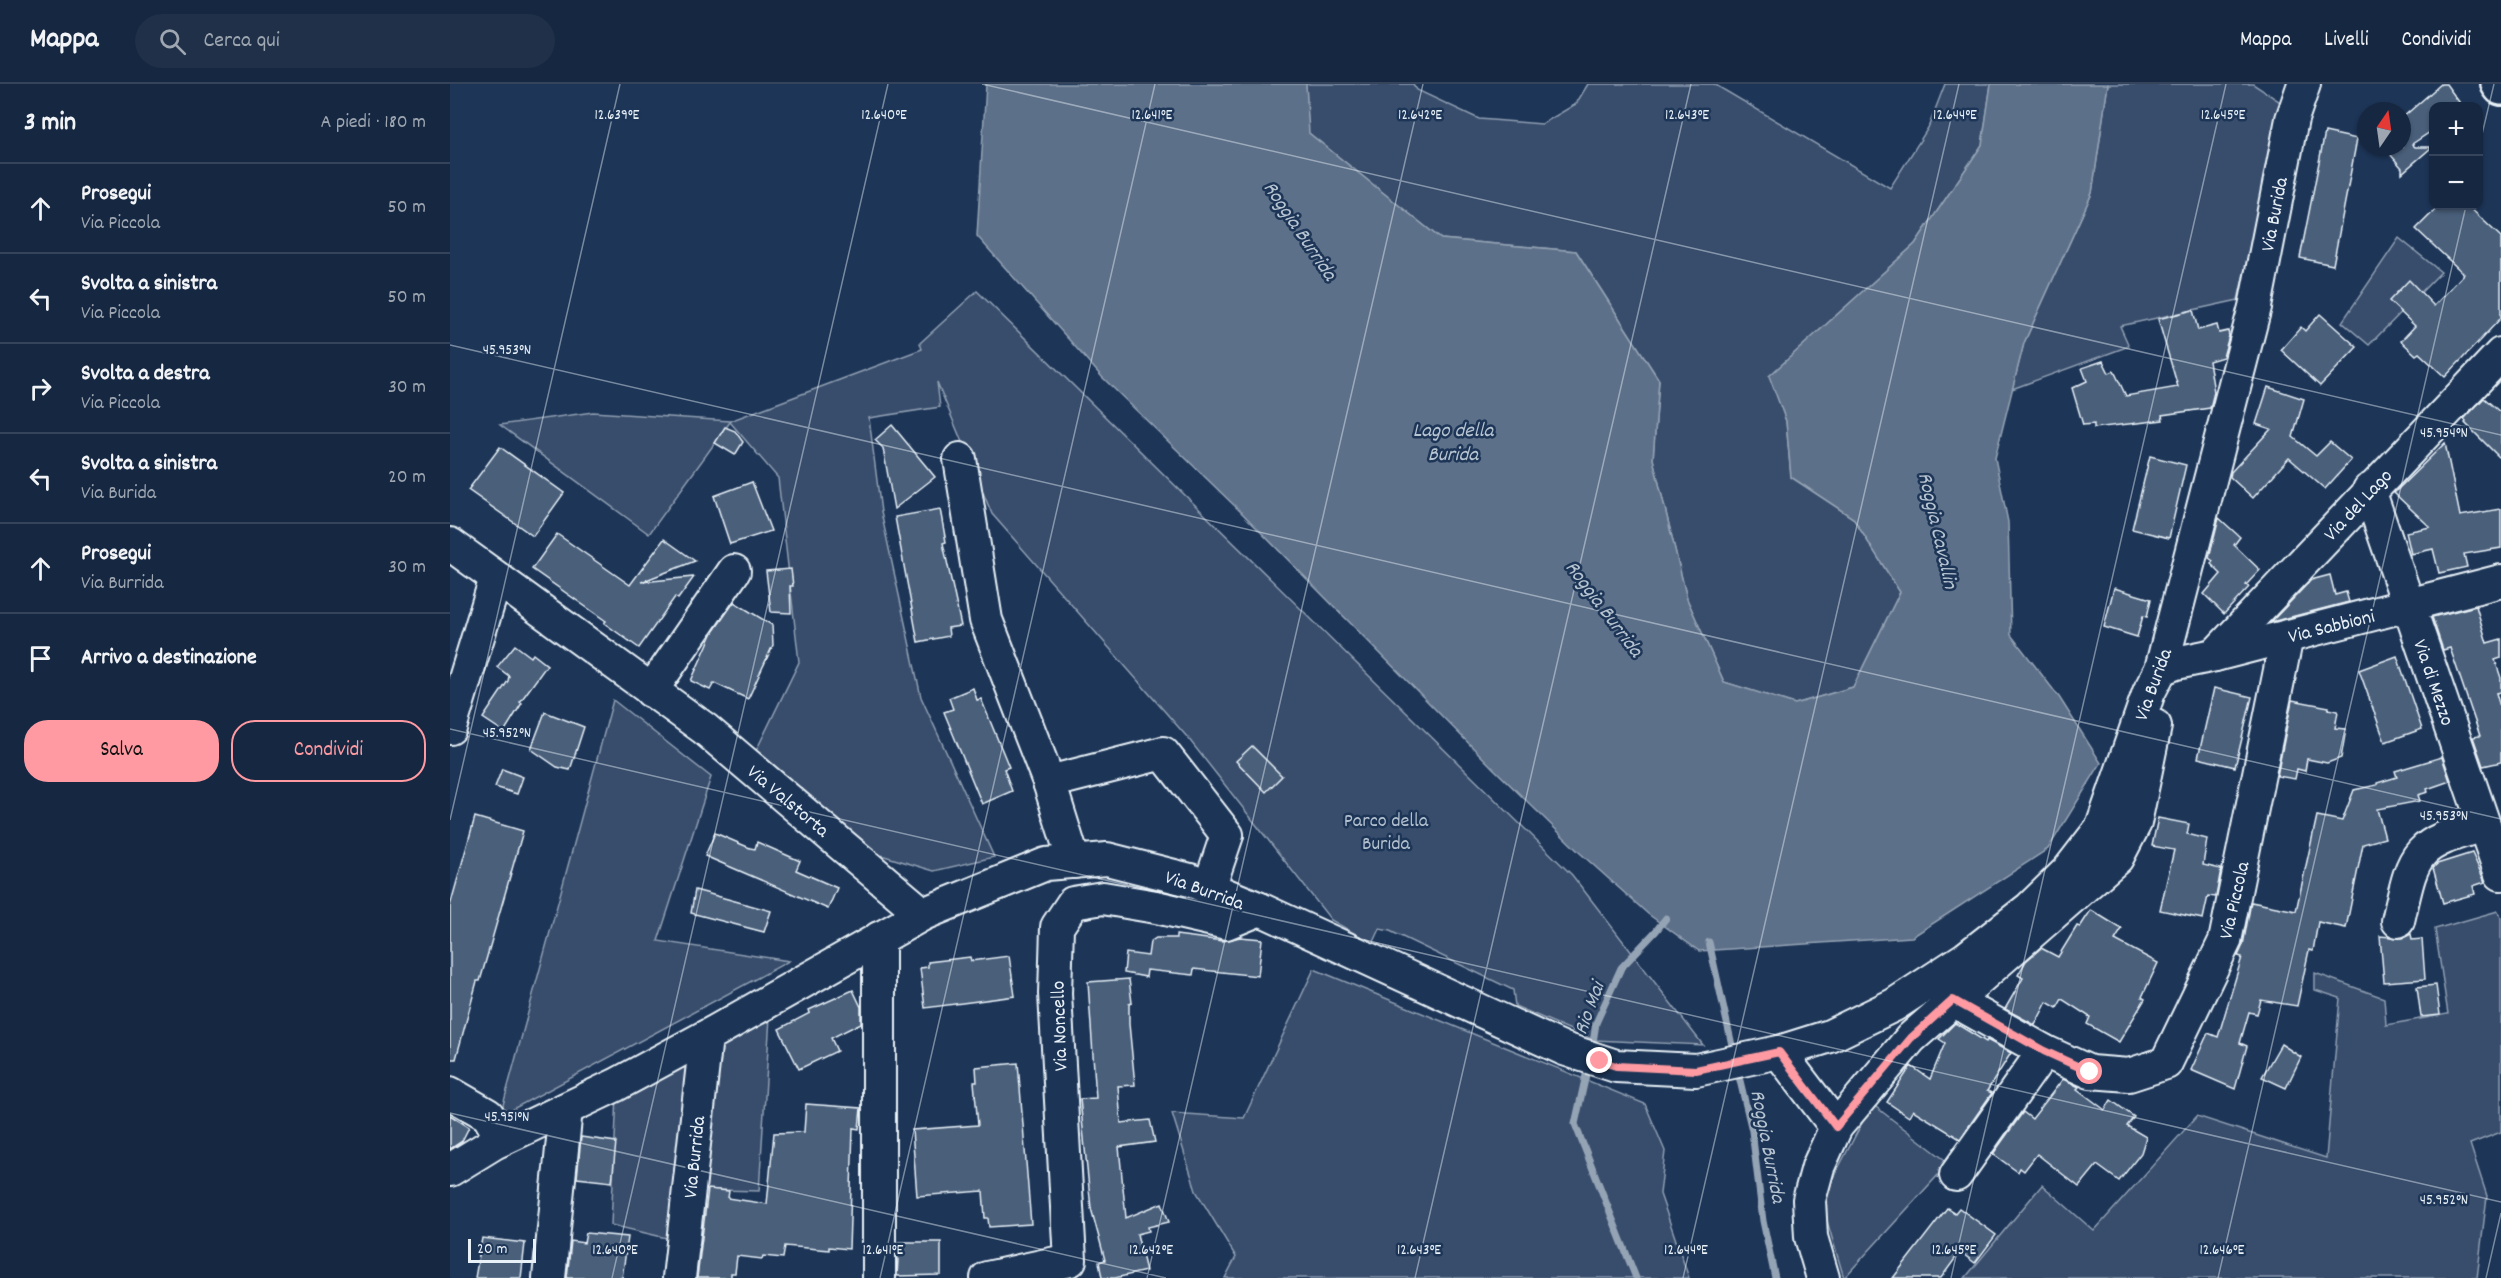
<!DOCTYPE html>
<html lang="it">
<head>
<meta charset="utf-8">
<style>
  :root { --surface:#162841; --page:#1f3048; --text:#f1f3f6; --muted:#9ea6b1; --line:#35445a; --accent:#ff9aa2 }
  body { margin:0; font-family:Dekko,sans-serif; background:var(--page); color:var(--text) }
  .controls { position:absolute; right:18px; top:18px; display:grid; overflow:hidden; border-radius:12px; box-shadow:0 2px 4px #0004 }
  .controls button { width:54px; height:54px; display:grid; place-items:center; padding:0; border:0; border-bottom:2px solid var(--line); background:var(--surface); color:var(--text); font:30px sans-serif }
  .compass { position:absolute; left:1907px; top:18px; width:54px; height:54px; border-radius:50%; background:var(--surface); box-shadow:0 2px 4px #0004; rotate:13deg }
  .scale { position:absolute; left:18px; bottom:15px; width:68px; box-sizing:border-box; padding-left:6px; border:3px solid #e8f1f8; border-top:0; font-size:16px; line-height:21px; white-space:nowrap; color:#e8f1f8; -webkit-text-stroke:4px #1d3557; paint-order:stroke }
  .stop { position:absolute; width:18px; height:18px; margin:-14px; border:4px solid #ff9aa2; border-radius:50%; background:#fff }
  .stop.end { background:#ff9aa2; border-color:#fff; box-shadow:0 2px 6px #0008 }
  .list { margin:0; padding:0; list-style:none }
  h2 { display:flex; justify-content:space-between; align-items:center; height:78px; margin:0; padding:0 24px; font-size:26px }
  h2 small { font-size:20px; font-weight:400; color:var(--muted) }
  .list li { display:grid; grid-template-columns:39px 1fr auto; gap:18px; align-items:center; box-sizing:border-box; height:90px; padding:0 24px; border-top:2px solid var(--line) }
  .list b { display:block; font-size:22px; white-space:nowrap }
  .list p { margin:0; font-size:20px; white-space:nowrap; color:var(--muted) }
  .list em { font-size:20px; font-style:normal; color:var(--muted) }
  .actions { display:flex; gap:12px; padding:18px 24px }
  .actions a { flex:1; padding:14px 0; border:2px solid var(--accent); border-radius:24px; text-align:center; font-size:21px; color:var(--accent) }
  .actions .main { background:var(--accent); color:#111 }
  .icon { flex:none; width:33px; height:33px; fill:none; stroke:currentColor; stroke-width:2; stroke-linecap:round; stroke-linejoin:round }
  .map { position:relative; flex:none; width:2051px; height:1194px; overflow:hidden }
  header { display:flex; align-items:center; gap:36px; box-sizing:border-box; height:84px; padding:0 30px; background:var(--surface); border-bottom:2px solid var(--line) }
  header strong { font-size:28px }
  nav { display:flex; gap:33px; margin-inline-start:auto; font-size:21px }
  .search { width:420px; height:54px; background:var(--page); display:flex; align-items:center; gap:15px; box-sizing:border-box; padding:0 21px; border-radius:33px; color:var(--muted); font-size:22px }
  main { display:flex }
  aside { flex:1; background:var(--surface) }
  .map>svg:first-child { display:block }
</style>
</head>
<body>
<header>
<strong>Mappa</strong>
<div class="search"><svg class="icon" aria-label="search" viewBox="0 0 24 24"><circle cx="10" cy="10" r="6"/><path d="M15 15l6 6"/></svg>Cerca qui</div>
<nav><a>Mappa</a><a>Livelli</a><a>Condividi</a></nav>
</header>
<main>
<aside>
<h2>3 min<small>A piedi · 180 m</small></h2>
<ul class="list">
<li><svg class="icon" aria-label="ahead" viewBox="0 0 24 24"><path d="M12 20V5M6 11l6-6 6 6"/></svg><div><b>Prosegui</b><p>Via Piccola</p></div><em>50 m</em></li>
<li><svg class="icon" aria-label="left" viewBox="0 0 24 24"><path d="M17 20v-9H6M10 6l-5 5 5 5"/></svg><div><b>Svolta a sinistra</b><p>Via Piccola</p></div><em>50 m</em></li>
<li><svg class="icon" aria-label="right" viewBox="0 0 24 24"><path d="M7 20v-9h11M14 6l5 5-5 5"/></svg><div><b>Svolta a destra</b><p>Via Piccola</p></div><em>30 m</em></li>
<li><svg class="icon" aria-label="left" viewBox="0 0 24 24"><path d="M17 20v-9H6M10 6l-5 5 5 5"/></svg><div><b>Svolta a sinistra</b><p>Via Burida</p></div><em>20 m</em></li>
<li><svg class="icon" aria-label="ahead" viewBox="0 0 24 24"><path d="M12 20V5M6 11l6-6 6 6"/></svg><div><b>Prosegui</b><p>Via Burrida</p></div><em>30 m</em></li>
<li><svg class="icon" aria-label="arrive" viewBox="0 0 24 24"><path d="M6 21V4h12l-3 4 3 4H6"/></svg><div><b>Arrivo a destinazione</b></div></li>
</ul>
<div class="actions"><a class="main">Salva</a><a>Condividi</a></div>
</aside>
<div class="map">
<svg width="2051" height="1194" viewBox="0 0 2051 1194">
  <rect width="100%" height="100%" fill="#1d3557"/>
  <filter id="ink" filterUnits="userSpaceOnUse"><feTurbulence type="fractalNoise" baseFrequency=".0167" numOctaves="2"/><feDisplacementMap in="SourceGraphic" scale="12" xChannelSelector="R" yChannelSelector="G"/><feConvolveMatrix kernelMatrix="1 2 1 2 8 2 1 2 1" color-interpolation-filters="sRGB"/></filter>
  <g filter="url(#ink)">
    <!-- green -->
    <g fill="#374d6c" stroke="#909fb2" stroke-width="1.5">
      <polygon points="856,0 963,0 967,6 1029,35 1092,40 1126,20 1138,0 1264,0 1440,104 1478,44 1495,0 1541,0 1532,61 1465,160 1320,292 1336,337 1341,393 1403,434 1450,508 1403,603 1345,620 1274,598 1237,515 1203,375 1209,296 1126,167 991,155 858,49"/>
      <polygon points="1658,0 1803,0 1832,19 1788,216 1670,242 1679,262 1562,305 1574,259 1642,109"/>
      <polygon points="1949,154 1991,188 1919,261 1892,238"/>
      <polygon points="527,207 1122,791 1253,961 1144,956 1065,922 1063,906 940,847 930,845 923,860 881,836 738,654 542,430 487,298 490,323 419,334 431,428 471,613 544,773 484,787 431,771 304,671 349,578 328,394 280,338 199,450 50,341 143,328 280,337 472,265 470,259"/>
      <polygon points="163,616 261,693 208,857 339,877 50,1032"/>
      <polygon points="2048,827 2051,834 2051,1048 2020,1060 2037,1112 2027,1194 1515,1194 1592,1101 1644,1147 1747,1032 1876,1074 1890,914 1865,906 1865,889 1934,914 1936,941 1998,930 1985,845"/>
      <polygon points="864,885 1195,1020 1215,1067 1210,1110 1239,1194 775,1194 786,1173 746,1107 722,1029 794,1034"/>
      <polygon points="320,933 309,1107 229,1105 221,1155 161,1141 167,1012"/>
      <polygon points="1422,1020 1499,1079 1394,1194 1371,1117"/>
    </g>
    <!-- water -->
    <polygon fill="#5d7089" stroke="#95a4b5" stroke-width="1.5" points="536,0 856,0 859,49 991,155 1126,167 1209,296 1203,375 1237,515 1274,598 1345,620 1403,603 1450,508 1403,434 1341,393 1336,337 1319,292 1465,160 1532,61 1541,0 1658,0 1642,109 1574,259 1545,374 1558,438 1561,551 1609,613 1651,679 1598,765 1462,853 1249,867 1198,830 1130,769 1044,685 790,427 652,293 527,152"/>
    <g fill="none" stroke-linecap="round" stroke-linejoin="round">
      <!-- stream -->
      <g stroke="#95a4b5" stroke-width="7">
        <polyline points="1259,858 1284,970"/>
        <polyline points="1142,965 1146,939 1171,884 1206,847 1216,834"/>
        <polyline points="1138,982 1125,1040 1186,1194"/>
        <polyline points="1287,984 1302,1047 1313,1137 1325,1194"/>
      </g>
    </g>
    <!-- building -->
    <g fill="#495e7a" stroke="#e8f1f8" stroke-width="1.5">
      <polygon points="1991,0 1996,0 2012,22 1983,22 1983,46 1962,60 1965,63 1982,63 1952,89 1952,84 1934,63 1952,63 1952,34"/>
      <polygon points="1875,48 1907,55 1883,181 1850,174"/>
      <polygon points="1989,122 2018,122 2051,153 2051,234 1995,293 1969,269 1966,271 1951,257 1965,242 1939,217 1959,196 1984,222 2014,190 1966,145"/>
      <polygon points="1743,226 1748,246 1767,241 1769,249 1778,247 1779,252 1773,273 1759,277 1764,308 1760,324 1712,331 1713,336 1644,344 1644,340 1633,341 1622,304 1637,297 1632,284 1653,277 1659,289 1664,287 1676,312 1728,303 1708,235"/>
      <polygon points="1870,230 1907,263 1870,302 1831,266 1851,243 1855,247"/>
      <polygon points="1818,303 1854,315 1843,353 1866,372 1880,358 1901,376 1875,405 1839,374 1803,414 1780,393 1781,388 1821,345 1806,340"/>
      <polygon points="2034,314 2051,329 2051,375 2015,339 2016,337 2014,335"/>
      <polygon points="442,341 485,393 444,425 433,364 425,356"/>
      <polygon points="275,343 285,347 293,358 285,371 265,359"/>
      <polygon points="1995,359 2010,432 2051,425 2051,464 2014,470 2017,483 1989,489 1983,465 1961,470 1956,448 1980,443 1944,409"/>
      <polygon points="50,363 114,409 83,452 18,406"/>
      <polygon points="1700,372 1736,381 1719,454 1682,445"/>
      <polygon points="302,398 321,447 280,460 264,412"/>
      <polygon points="490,425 496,458 493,459 511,542 498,544 499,552 468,558 445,433"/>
      <polygon points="1769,434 1790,453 1784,461 1810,486 1796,501 1799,503 1774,530 1754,510 1771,490 1761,480 1763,477 1759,474"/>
      <polygon points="107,450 180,501 214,455 245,477 191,498 244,493 228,515 225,513 189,564 154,539 156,537 82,485"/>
      <polygon points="341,485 343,502 340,502 341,529 321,528 316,487"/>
      <polygon points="1880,491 1885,511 1896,508 1899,518 1821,538 1861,496"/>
      <polygon points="1664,504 1701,515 1697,533 1693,532 1687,553 1654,543"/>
      <polygon points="284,518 322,541 323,561 298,615 264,599 260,606 241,597 263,548"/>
      <polygon points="2026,522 2037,559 2051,555 2051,574 2045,576 2051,594 2051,608 2046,609 2051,626 2051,678 2033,682 2023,653 2030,652 2000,564 1993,566 1982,533"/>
      <polygon points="65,561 81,573 83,570 97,581 70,618 72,619 54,648 33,634 58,597 59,592 47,583"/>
      <polygon points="1947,572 1972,645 1935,658 1909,586"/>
      <polygon points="523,604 527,616 531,615 559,683 554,685 562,707 532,720 494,628 503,625 499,614"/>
      <polygon points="1764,604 1802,613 1785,683 1748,674"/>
      <polygon points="1842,616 1879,623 1878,625 1888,627 1885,644 1896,645 1891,674 1877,679 1857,675 1855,687 1847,685 1845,695 1827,692"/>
      <polygon points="95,628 134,643 120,686 107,683 81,665"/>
      <polygon points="802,662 832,692 816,708 786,677"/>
      <polygon points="1992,673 2000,697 1977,705 1978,708 1968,711 1970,717 1927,725 1935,754 1913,760 1896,844 1868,838 1863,867 1859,866 1847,922 1811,916 1807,930 1799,928 1790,959 1797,962 1785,1005 1741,986 1758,949 1768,953 1792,873 1788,872 1793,861 1801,818 1846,827 1867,732 1892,737 1904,706 1927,701 1927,699 1947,693 1945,687"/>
      <polygon points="52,685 73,693 67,710 45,703"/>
      <polygon points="25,733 73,747 30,897 27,897 6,975 0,975 0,822"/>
      <polygon points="1708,734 1739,740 1737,750 1757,755 1753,781 1771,785 1766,813 1758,812 1753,835 1710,826 1724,766 1702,762"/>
      <polygon points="265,749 300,764 305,765 307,758 350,777 346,786 387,804 378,825 255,772"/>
      <polygon points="2022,769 2035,798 2023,802 2025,810 1993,819 1983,784 1987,780"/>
      <polygon points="245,806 321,827 314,848 241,829"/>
      <polygon points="1641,826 1672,845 1665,856 1708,879 1692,913 1695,915 1669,958 1637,940 1640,933 1612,915 1607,924 1597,918 1585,941 1555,925 1573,894 1568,891 1576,877 1591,864 1608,873 1627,842 1630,843"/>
      <polygon points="1961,850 1962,856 1972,855 1975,895 1934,898 1930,852 1953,854"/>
      <polygon points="726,851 773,857 790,853 812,855 808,892 744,885 743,891 697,886 696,893 674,889 676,869 698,872 700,858 706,854 726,854"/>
      <polygon points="559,872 565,912 475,924 470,884 478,883 478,878 520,873 521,877"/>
      <polygon points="679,895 682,919 679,920 679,940 685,1001 668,1002 671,1039 700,1036 705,1058 669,1063 676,1134 712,1119 719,1138 698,1143 699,1147 687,1150 696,1187 665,1194 652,1194 649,1178 655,1176 641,1124 630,1015 646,1014 638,898"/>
      <polygon points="1986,901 1990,931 1971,933 1967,903"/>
      <polygon points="403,906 411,923 411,939 381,954 387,967 349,985 329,945 360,929 359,926"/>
      <polygon points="1505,939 1536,958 1537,956 1561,969 1537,1007 1542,1009 1510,1055 1463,1026 1459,1033 1437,1018 1461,982 1480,995 1495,959 1489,955"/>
      <polygon points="1831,960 1851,973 1836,1004 1812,993"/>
      <polygon points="568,979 581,1140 539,1143 538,1134 535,1134 533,1107 467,1112 462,1046 528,1041 524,998 527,998 526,983"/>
      <polygon points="1613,995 1629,1003 1627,1005 1655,1026 1661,1016 1684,1033 1677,1042 1696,1053 1691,1069 1669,1097 1647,1081 1629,1103 1587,1070 1574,1087 1570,1084 1568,1088 1543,1070 1573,1028 1582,1035"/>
      <polygon points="356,1020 411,1024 409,1045 403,1044 399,1165 379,1163 379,1166 335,1162 333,1174 313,1172 312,1175 287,1172 285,1189 281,1189 281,1194 247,1194 258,1105 279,1107 278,1114 317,1120 324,1049 354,1048"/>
      <polygon points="0,1031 19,1043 12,1057 0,1065"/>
      <polygon points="131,1053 166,1058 162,1098 127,1094"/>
      <polygon points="1497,1124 1505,1129 1509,1124 1546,1151 1525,1179 1510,1168 1491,1194 1443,1194"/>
      <polygon points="136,1149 178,1153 172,1194 117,1194 121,1157 134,1159"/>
      <polygon points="32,1154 75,1159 71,1194 25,1194"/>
      <polygon points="449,1158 491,1158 491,1191 447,1192"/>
    </g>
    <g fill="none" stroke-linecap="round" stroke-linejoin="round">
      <defs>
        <g id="minor">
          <polyline points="510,375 536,536 599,698 624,778"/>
          <polyline points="1919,406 2051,790"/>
          <polyline points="0,460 255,645 473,830"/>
          <polyline points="1765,571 2051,270"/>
          <polyline points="1711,585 1726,579 1765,571 2051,497"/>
          <polyline points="201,607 284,487"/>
          <polyline points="0,644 46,494"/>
          <polyline points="599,698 713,669 777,751 759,804"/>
          <path d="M1948 837C1964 767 1963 761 2034 741"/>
          <polyline points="1503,916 1594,967 1640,988 1679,991 1716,979 1775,857 1837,552"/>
          <polyline points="1329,968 1386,1043"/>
          <polyline points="0,1009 38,1031 52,1055"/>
          <polyline points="0,1086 44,1059 166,1001 266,947 473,830 596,780 657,775 740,796 810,825 1114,965 1166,982 1246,986 1329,968 1380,952 1444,921 1516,874 1580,824 1618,787 1652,743 1699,608 1711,585 1805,223 1842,35 1854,0"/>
          <polyline points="1506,1091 1594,967"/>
          <polyline points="99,1194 116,1025"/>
          <polyline points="229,1194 256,953"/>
          <polyline points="429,1194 429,854"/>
          <polyline points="537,1194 620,1176 605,910 607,843 623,819 653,814 706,823 776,839 810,825"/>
          <polyline points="1373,1194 1361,1153 1359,1116 1368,1083 1386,1043 1461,954 1667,774 1685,739 1705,642"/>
        </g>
        <polyline id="major" points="2048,0 2051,4"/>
      </defs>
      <!-- minor casing -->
      <use href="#minor" stroke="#e8f1f8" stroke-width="36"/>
      <!-- major casing -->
      <use href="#major" stroke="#e8f1f8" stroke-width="38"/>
      <!-- minor -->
      <use href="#minor" stroke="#1d3557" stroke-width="32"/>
      <!-- major -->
      <use href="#major" stroke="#1d3557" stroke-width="33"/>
    </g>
  </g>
  <g fill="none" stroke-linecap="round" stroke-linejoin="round" filter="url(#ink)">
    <!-- route -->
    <polyline stroke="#ff9aa2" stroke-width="8" points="1150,977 1166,982 1246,986 1329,968 1386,1043 1461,954 1503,916 1594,967 1640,988"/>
  </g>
  <!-- ticks -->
  <path fill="none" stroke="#e8f1f8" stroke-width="1.5" stroke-opacity="0.45" d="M532 0 2051 351M2028 67 2044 0M0 261 2051 735M0 645 2051 1118M0 736 170 0M0 1029 716 1194M162 1194 438 0M430 1194 705 0M697 1194 973 0M965 1194 1241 0M1233 1194 1509 0M1501 1194 1776 0M1768 1194 2016 122M2036 1194 2051 1129"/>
  <g text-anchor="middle" stroke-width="5" stroke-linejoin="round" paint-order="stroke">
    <!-- street labels -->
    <g font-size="20" fill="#e8f1f8" stroke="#1d3557">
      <text transform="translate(1823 130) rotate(-79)" y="7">Via Burida</text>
      <text transform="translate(1907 420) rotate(-47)" y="7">Via del Lago</text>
      <text transform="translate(1881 541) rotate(-14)" y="7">Via Sabbioni</text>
      <text transform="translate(1985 598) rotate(71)" y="7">Via di Mezzo</text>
      <text transform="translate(1702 600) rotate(-70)" y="7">Via Burida</text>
      <text transform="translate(339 716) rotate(40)" y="7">Via Valstorta</text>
      <text transform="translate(755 805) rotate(20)" y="7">Via Burrida</text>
      <text transform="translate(1783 816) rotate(-77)" y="7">Via Piccola</text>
      <text transform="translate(608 942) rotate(-92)" y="7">Via Noncello</text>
      <text transform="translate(243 1073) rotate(-84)" y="7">Via Burrida</text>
    </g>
    <!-- park labels -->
    <g font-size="20" fill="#b3c0ce" stroke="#1d3557">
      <text x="936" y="742">Parco della<tspan x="936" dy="23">Burida</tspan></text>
    </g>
    <!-- water labels -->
    <g font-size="21" font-style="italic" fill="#b7c4d1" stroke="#1d3557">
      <text transform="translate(851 146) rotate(56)" y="7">Roggia Burrida</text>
      <text x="1003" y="352">Lago della<tspan x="1003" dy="24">Burida</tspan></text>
      <text transform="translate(1489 446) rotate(77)" y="7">Roggia Cavallin</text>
      <text transform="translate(1155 524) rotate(53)" y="7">Roggia Burrida</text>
      <text transform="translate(1138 924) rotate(-70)" y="7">Rio Mai</text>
      <text transform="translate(1319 1062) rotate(79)" y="7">Roggia Burrida</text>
    </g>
  </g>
  <g font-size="15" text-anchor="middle" fill="#e8f1f8" stroke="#1d3557" stroke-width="5" stroke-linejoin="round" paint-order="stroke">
    <text x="167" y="35">12.639°E</text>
    <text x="434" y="35">12.640°E</text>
    <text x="702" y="35">12.641°E</text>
    <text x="970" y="35">12.642°E</text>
    <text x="1237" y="35">12.643°E</text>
    <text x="1505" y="35">12.644°E</text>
    <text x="1773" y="35">12.645°E</text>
    <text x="57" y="270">45.953°N</text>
    <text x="1994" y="353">45.954°N</text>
    <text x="57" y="653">45.952°N</text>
    <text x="1994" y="736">45.953°N</text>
    <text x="57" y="1037">45.951°N</text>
    <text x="1994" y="1120">45.952°N</text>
    <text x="165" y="1170">12.640°E</text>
    <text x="433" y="1170">12.641°E</text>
    <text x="701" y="1170">12.642°E</text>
    <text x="969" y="1170">12.643°E</text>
    <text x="1236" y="1170">12.644°E</text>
    <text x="1504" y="1170">12.645°E</text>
    <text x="1772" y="1170">12.646°E</text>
  </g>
</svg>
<div class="controls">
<button>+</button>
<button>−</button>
</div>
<svg class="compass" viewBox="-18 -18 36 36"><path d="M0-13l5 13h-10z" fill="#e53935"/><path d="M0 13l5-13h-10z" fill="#9ea6b1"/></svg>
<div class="scale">20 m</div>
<div class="stop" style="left:1640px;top:988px"></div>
<div class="stop end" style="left:1150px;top:977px"></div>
</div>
</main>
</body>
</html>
